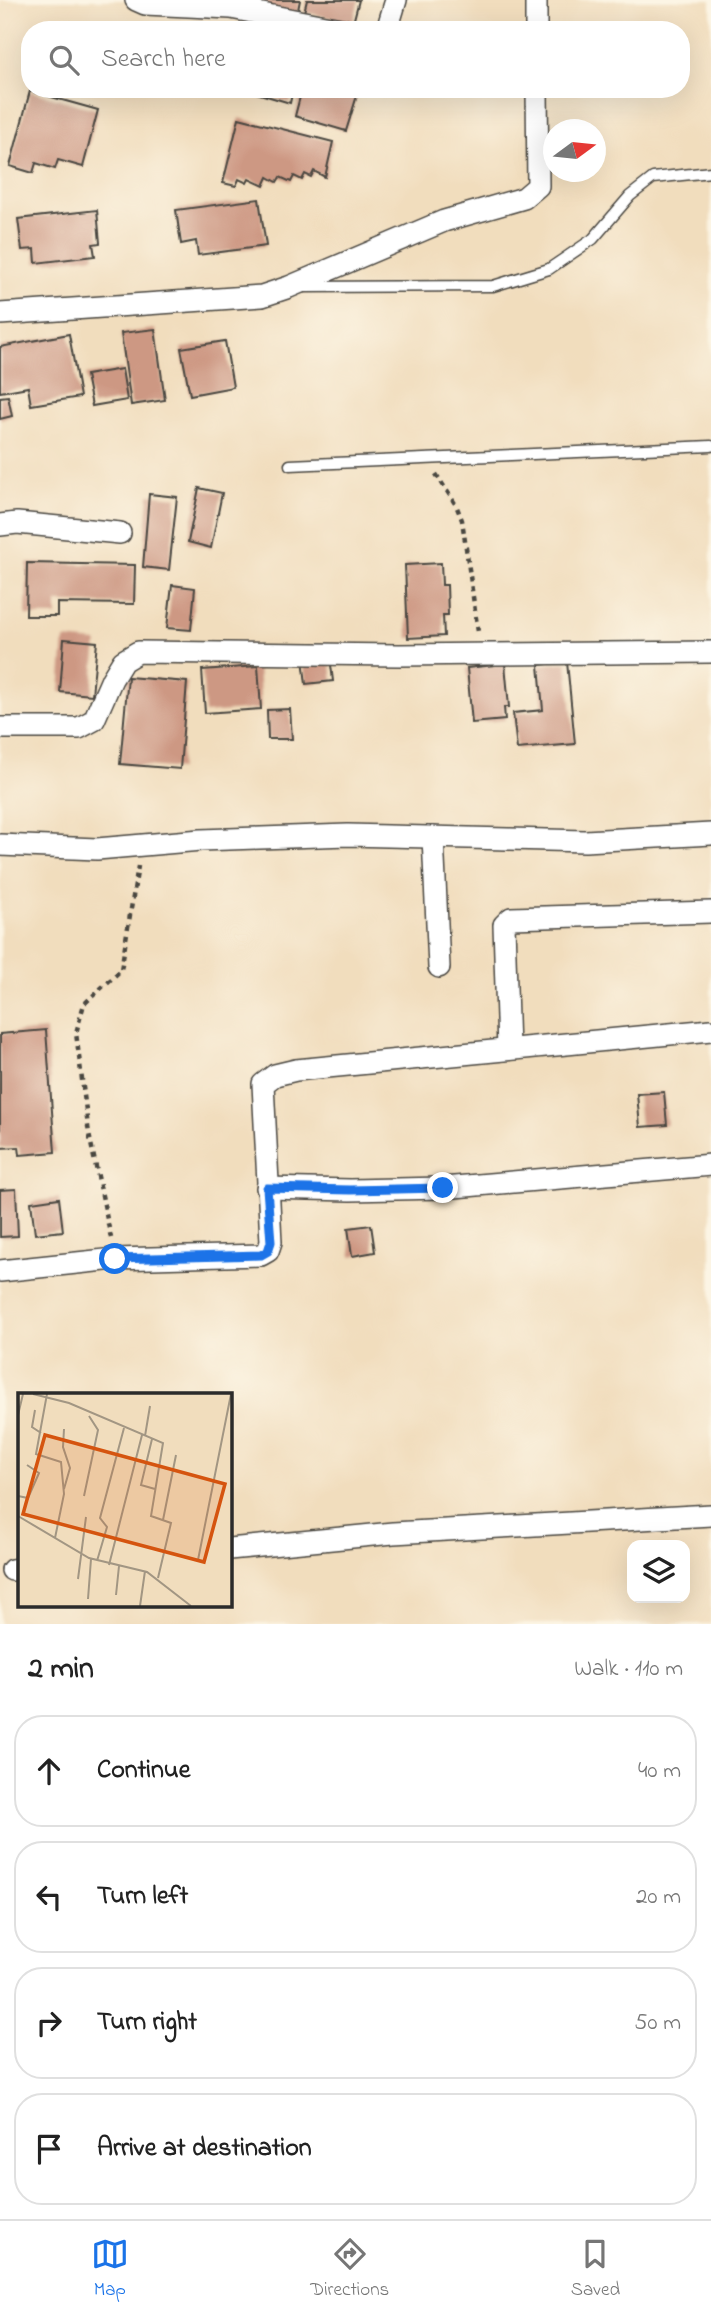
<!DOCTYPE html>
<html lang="en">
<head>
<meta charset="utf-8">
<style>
  :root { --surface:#fff; --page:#f6f6f6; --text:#222; --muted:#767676; --line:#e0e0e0; --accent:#1a73e8 }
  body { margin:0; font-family:"Indie Flower",sans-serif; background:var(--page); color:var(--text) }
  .controls { position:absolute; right:21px; bottom:21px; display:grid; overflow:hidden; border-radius:14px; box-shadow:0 7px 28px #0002 }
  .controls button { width:63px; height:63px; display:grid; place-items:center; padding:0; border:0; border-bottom:2px solid var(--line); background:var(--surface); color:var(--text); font:35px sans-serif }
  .compass { position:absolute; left:543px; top:119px; width:63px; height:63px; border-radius:50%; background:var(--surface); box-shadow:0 7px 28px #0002; rotate:75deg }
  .stop { position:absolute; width:21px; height:21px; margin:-16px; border:5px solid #1a73e8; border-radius:50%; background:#fff }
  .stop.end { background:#1a73e8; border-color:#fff; box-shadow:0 2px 7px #0008 }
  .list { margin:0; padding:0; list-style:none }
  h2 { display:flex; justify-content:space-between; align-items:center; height:91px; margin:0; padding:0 28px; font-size:30px }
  h2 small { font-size:23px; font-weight:400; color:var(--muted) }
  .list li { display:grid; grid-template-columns:46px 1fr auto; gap:21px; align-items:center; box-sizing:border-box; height:112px; margin:0 14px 14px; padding:0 14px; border:2px solid var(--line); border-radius:28px }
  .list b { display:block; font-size:26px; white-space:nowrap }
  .list em { font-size:23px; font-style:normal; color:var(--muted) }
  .icon { flex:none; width:38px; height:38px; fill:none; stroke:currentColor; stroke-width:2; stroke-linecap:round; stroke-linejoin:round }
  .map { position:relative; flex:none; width:711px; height:1624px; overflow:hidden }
  .search { position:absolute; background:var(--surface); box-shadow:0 7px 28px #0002; left:21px; right:21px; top:21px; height:77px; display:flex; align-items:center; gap:18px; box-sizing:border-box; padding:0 24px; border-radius:28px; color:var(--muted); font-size:26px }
  .sheet { height:595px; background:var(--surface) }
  nav { display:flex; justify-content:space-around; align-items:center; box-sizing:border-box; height:98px; border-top:2px solid var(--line); background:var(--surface); font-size:19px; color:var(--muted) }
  nav a { display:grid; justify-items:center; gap:4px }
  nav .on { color:var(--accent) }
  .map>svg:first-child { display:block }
</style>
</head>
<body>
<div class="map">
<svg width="711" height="1624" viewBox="0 0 711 1624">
  <rect width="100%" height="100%" fill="#fcf5e5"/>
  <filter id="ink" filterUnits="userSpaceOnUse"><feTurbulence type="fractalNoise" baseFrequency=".0143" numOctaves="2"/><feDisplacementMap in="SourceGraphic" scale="14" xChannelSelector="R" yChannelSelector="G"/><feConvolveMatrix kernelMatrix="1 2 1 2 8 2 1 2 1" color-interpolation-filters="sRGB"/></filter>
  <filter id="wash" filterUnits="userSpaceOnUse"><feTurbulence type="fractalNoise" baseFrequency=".00686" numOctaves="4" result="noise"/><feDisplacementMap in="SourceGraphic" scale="28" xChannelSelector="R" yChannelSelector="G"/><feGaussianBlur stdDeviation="1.57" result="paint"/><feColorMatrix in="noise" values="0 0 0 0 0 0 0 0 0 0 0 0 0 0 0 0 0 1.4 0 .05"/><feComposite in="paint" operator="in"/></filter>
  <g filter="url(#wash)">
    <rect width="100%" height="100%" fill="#f1ddbd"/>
    <g id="blocks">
      <!-- building -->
      <g fill="#cd9883">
        <polygon points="257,0 300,0 297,15 256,7"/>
        <polygon points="307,0 359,0 353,23 304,12"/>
        <polygon points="258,21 302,30 255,30"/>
        <polygon points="243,89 293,89 290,103"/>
        <polygon points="302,89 359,89 346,131 295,116"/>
        <polygon points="30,91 98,110 83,167 58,160 55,169 36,163 33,173 10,166"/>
        <polygon points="239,118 333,142 325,177 314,171 311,177 305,174 302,180 294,176 291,182 280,177 277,182 268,177 264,186 249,179 247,183 239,179 236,186 223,183"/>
        <polygon points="259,199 266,246 198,255 196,241 181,244 176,210"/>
        <polygon points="97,210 100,243 93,244 95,256 36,263 35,249 22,250 18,219"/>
        <polygon points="155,329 165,400 131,405 121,333"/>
        <polygon points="69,334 80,397 31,405 28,387 0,392 0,347"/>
        <polygon points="225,341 233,387 190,395 181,348"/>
        <polygon points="122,369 127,400 92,406 86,375"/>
        <polygon points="8,396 12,416 0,419 0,397"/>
        <polygon points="199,488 222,493 211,548 188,542"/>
        <polygon points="149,494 177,497 169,570 143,567"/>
        <polygon points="27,563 135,565 134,604 57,603 57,616 26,616"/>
        <polygon points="441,563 442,585 447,585 448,615 443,615 444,636 408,638 405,565"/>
        <polygon points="172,585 195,588 191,630 167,628"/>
        <polygon points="64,639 97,642 92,695 60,692"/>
        <polygon points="330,657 333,681 306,684 303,659"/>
        <polygon points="567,662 575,744 517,749 513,713 543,710 539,665"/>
        <polygon points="505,664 509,707 504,707 505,720 472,723 467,668"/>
        <polygon points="258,666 261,709 205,713 202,670"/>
        <polygon points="128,677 187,682 180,769 120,764"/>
        <polygon points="290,709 292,739 268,739 267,710"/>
        <polygon points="46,1030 55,1152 20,1155 19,1147 0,1148 0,1034"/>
        <polygon points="664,1092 667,1125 640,1127 637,1094"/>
        <polygon points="16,1189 18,1236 0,1237 0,1190"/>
        <polygon points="59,1198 63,1231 35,1234 31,1202"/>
        <polygon points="371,1225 375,1252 352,1256 348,1228"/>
      </g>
    </g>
  </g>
  <g filter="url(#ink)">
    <use href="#blocks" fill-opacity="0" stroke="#494641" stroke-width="2"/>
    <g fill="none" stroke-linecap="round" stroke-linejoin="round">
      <defs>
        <g id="lane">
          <polyline points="303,287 493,286 549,269 593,239 630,196 653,178 711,172"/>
          <polyline points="290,465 711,446"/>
        </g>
        <g id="street">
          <polyline points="136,0 145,4 231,8 346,30"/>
          <polyline points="536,0 536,30"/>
          <polyline points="387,30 396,0"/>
          <polyline points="0,314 262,296 289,287 444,221 524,198 538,186 537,89"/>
          <polyline points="0,525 17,523 120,533"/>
          <polyline points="0,728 79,728 94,720 112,679 123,661 138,652 399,655 711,652"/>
          <polyline points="433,837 439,967"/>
          <polyline points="0,845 97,849 201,840 348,835 585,841 711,834"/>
          <polyline points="508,1049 504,925 511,918 711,912"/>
          <polyline points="267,1188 350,1190 443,1188 711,1165"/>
          <polyline points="0,1271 115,1259 261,1255 268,1251 271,1242 263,1084 275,1075 296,1070 711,1030"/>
          <polyline points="229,1549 393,1533 711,1515"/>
          <polyline points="12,1570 19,1569"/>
        </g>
      </defs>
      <!-- lane casing -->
      <use href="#lane" stroke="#494641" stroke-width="13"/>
      <!-- street casing -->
      <use href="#street" stroke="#494641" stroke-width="24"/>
      <!-- path -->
      <g stroke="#494641" stroke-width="4.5" stroke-dasharray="5 5" stroke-linecap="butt">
        <polyline points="436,474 456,505 462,520 478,632"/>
        <polyline points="111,1238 89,1134 76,1033 84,1004 121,970 138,866"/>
      </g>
      <!-- lane -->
      <use href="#lane" stroke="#fff" stroke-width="10"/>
      <!-- street -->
      <use href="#street" stroke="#fff" stroke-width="21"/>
    </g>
  </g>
  <g fill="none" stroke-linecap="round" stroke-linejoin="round" filter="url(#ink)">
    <!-- route -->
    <polyline stroke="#1a73e8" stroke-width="9" points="115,1259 261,1255 268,1251 271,1242 267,1188 350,1190 443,1188"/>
  </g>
  <!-- overview -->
  <g transform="translate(18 1393)">
    <rect width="214" height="214" fill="#f1ddbd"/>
    <path fill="none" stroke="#a29683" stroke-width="2" d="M15 1 51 10 145 50 133 123 153 130 140 185M29 1 18 61 43 69 46 101 37 145M17 17 14 34 23 40M0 22 5 1M46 36 45 54 52 75 46 96M127 43 132 13M134 46 123 92 137 96M0 103 10 105 21 80 9 72M66 103 80 37 71 23M0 123 71 165 129 179 173 213M145 127 158 62M180 167 213 1M79 168 89 134 82 125 106 35M91 172 124 42M60 186 68 124M98 202 101 173M70 206 73 166M122 213 127 178"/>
    <path fill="#d5540f" fill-opacity="0.15" stroke="#d5540f" stroke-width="3.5" d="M27 42 207 91 186 169 5 121Z"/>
    <rect width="214" height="214" fill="none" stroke="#2b2b2b" stroke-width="3.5"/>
  </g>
</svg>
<div class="controls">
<button><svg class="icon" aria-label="layers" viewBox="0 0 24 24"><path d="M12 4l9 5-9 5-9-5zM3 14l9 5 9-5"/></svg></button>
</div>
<svg class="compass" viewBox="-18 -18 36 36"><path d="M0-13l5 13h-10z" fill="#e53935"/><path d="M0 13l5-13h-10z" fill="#767676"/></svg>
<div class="stop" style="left:115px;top:1259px"></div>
<div class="stop end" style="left:443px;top:1188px"></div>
<div class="search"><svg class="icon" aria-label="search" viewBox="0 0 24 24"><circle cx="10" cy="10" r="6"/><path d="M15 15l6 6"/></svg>Search here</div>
</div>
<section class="sheet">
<h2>2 min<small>Walk · 110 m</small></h2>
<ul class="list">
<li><svg class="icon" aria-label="ahead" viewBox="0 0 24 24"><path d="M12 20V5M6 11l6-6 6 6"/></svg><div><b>Continue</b></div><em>40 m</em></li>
<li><svg class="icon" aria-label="left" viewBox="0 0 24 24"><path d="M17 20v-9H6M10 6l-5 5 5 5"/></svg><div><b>Turn left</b></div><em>20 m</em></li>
<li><svg class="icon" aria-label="right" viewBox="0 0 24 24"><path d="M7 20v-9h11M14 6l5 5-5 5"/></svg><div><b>Turn right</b></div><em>50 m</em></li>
<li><svg class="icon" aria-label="arrive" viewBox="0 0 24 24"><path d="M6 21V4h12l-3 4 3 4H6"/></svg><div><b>Arrive at destination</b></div></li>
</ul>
</section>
<nav>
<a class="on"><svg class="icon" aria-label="map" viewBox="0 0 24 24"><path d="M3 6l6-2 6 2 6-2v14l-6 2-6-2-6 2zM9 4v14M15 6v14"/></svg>Map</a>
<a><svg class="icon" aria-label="directions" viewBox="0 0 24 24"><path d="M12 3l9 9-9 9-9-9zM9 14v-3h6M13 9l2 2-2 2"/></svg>Directions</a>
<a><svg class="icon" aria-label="saved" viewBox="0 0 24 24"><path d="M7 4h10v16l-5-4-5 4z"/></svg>Saved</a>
</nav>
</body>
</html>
